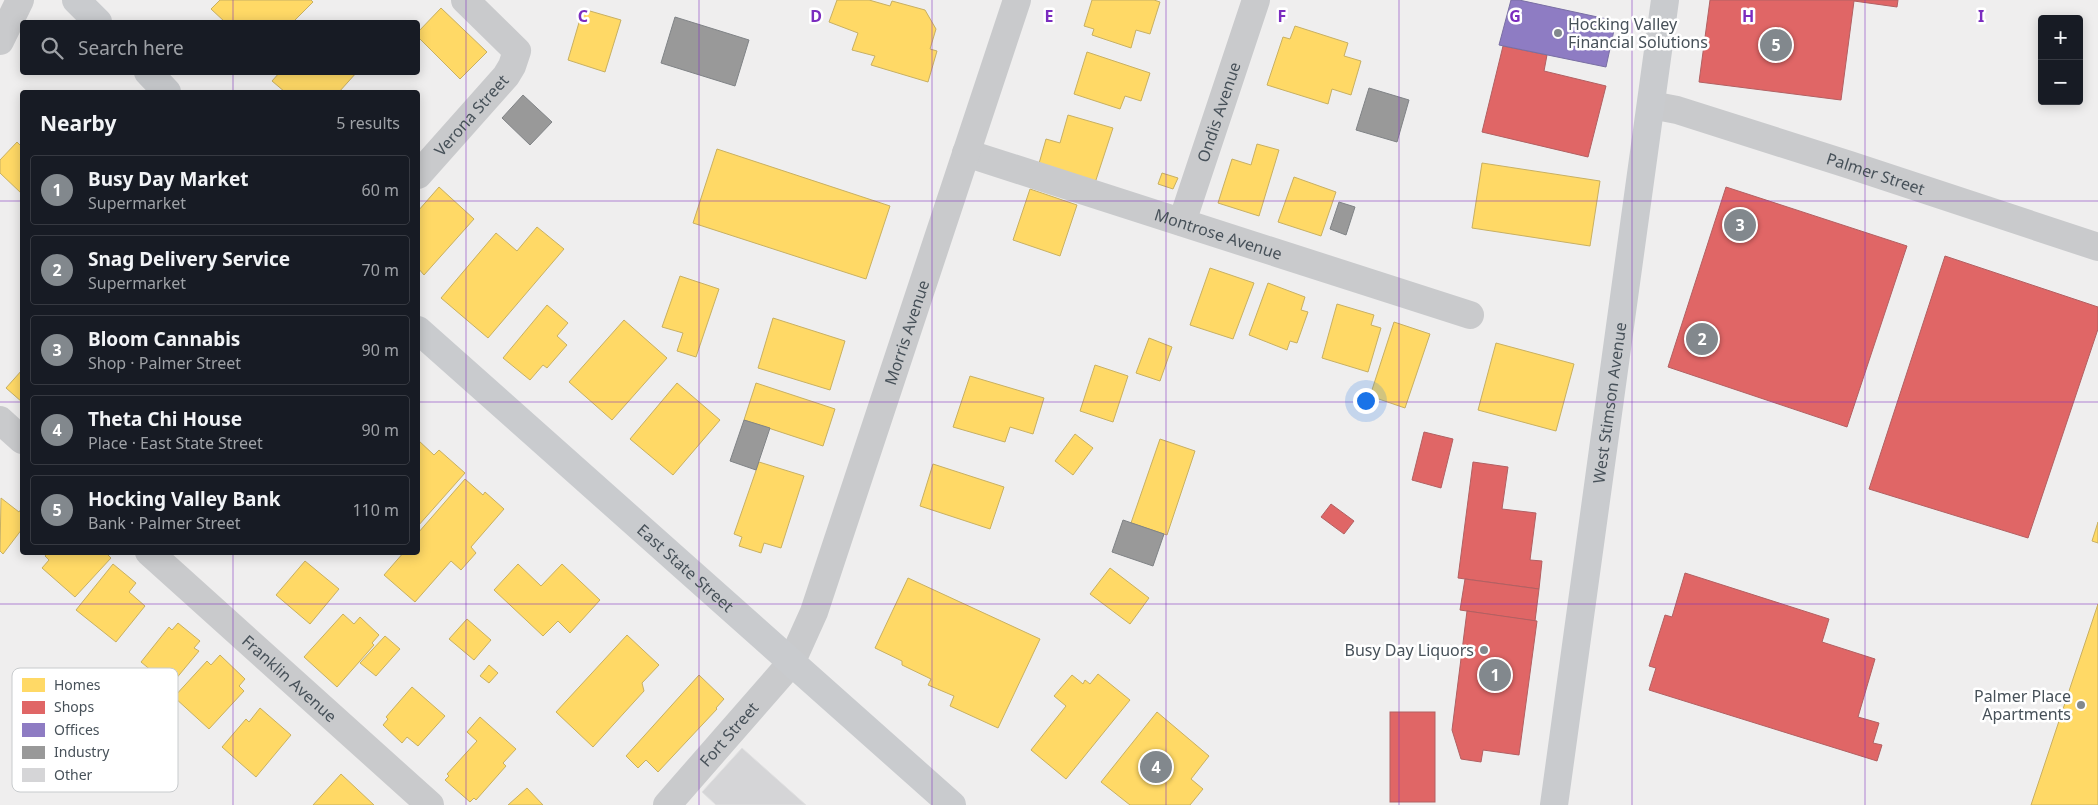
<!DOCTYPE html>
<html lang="en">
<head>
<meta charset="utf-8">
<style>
  :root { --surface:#171b24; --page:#20242c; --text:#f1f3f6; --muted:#9ea1a6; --line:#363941; --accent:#82888d }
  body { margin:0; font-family:"Noto Sans",sans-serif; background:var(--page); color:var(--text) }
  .controls { position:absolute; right:15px; top:15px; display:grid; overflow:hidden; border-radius:5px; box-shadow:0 2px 12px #0003 }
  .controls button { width:45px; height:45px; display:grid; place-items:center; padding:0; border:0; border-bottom:1px solid var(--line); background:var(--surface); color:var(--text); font:25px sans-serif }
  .you { position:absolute; left:1365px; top:400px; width:18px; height:18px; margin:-12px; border:4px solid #fff; border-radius:50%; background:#1a73e8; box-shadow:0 0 0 8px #1a73e833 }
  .badge { display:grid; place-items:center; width:32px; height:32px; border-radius:50%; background:var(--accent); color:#fff; font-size:16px; font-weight:700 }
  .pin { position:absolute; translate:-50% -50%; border:2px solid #fff; box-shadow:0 1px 5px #0006 }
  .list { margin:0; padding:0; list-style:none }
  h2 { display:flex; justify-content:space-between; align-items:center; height:65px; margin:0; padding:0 20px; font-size:21px }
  h2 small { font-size:16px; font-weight:400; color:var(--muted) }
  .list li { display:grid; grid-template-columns:32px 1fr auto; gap:15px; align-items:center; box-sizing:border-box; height:70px; margin:0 10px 10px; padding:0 10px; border:1px solid var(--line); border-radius:5px }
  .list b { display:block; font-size:19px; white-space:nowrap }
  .list p { margin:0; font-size:16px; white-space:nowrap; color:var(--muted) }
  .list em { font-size:16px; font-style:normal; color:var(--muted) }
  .icon { flex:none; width:28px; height:28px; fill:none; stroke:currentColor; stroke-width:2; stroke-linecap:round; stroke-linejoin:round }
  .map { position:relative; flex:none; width:2098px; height:805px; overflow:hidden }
  .search { position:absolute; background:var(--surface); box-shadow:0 2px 12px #0003; left:20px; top:20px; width:400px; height:55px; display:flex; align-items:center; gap:12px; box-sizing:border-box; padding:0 18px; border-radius:5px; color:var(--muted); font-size:19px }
  .panel { position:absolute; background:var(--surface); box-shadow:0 2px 12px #0003; left:20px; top:90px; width:400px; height:465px; border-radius:5px }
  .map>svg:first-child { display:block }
</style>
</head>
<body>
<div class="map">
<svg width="2098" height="805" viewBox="0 0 2098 805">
  <rect width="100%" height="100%" fill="#efeeee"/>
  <!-- homes -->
  <g fill="#ffd966" stroke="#c8b062">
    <polygon points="220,0 311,0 313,2 293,22 225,22 211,9"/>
    <polygon points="837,0 869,0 890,6 892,1 925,10 936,29 930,49 937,51 928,82 871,65 875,56 852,50 858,33 829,22"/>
    <polygon points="1092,0 1154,0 1160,2 1150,34 1136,30 1131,48 1092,35 1094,29 1084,26"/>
    <polygon points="441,8 487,52 460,79 418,37 418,32"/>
    <polygon points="583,9 621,20 605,72 568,60"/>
    <polygon points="1295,26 1348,43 1344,56 1361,61 1351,95 1332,89 1328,104 1267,85 1283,37 1290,39"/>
    <polygon points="1087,52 1150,73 1141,101 1125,96 1120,109 1074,94"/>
    <polygon points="280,72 357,72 339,92 285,92 272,81"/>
    <polygon points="1068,115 1113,128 1095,183 1038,167 1046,139 1060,143"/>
    <polygon points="17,142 22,147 22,194 0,173 0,160"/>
    <polygon points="1257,144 1279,150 1259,216 1218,203 1232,159 1251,165"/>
    <polygon points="717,149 890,206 866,279 693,223"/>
    <polygon points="1482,163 1600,181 1590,246 1472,228"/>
    <polygon points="1162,173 1178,178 1173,189 1158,184"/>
    <polygon points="1294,177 1336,192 1321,236 1278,222"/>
    <polygon points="439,187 474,219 424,275 418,268 418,211"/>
    <polygon points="1030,189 1077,205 1060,256 1013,240"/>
    <polygon points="537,227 564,249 488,338 441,298 496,233 517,251"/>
    <polygon points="1210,268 1254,283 1233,339 1190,325"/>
    <polygon points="680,276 719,289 696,357 677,351 683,333 662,327"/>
    <polygon points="1268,283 1305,297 1301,310 1308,312 1297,343 1290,341 1287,350 1249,335"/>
    <polygon points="1337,304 1374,315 1371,325 1381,328 1368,372 1322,358"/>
    <polygon points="547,305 568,323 557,336 567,345 547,368 543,365 530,380 503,358"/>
    <polygon points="773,318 845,341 830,390 758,368"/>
    <polygon points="624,320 667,358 612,420 569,382"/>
    <polygon points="1394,322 1430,334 1405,408 1370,396"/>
    <polygon points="1149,338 1172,347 1160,381 1136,373"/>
    <polygon points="1496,343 1574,364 1556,431 1478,410"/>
    <polygon points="1095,365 1128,376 1113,422 1080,411"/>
    <polygon points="22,370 22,402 6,388"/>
    <polygon points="970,376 1044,398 1033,434 1010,427 1005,442 953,427"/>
    <polygon points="677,383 720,420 673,475 630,439"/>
    <polygon points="756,383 835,409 823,446 744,420"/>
    <polygon points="1075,434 1093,448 1073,475 1055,461"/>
    <polygon points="1160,439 1195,451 1167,535 1131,523"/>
    <polygon points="418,440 434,455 439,450 465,473 418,526"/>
    <polygon points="759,462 804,476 781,548 764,543 761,553 739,546 742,537 734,534"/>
    <polygon points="933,464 1004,487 990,529 920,506"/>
    <polygon points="465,479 483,495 485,492 504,509 471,547 476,553 461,570 451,561 415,602 384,575 404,552 418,552 418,533"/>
    <polygon points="1,498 19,512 22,508 22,529 3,554 0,551"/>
    <polygon points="2098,522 2098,543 2092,541"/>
    <polygon points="48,552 105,552 111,558 75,597 42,568 49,560 45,556"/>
    <polygon points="305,561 339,589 310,624 276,595"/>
    <polygon points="113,564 136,583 129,592 145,606 116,642 76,610"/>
    <polygon points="518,564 541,586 562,564 600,600 570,633 558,621 543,636 494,590"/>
    <polygon points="1110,568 1149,598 1130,624 1090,594"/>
    <polygon points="908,578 1040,639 998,728 950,706 954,696 928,685 931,679 902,665 902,661 875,648"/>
    <polygon points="2098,604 2098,805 2031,805"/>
    <polygon points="343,614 354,624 360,617 379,635 372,643 374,645 337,687 304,657"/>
    <polygon points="467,619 491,640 474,660 449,639"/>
    <polygon points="178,623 200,641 194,648 199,651 170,686 141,662 169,627 172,630"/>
    <polygon points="627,635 659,665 642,683 644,691 593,747 556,712"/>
    <polygon points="385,636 400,649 376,676 360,663"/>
    <polygon points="220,655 245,679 239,686 244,691 209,729 174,697 207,661 211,665"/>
    <polygon points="489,665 498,673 489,683 480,676"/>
    <polygon points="1098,674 1130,700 1066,779 1031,750 1066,706 1054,696 1072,675 1083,684 1085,680 1090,684"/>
    <polygon points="699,675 724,699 716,708 717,709 658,772 646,760 638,768 626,756"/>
    <polygon points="412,687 445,716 418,746 407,737 402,743 383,725 388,719 386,717"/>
    <polygon points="260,708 291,735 256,777 222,747 246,719 249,722"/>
    <polygon points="1157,712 1209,756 1191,779 1203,789 1190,805 1130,805 1101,782"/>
    <polygon points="480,717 516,749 503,763 506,766 476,800 474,798 470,802 445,780 449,776 447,774 477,741 467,732"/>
    <polygon points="341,774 374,805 313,805"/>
    <polygon points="527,788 543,805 508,805"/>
  </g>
  <!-- shops -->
  <g fill="#e06666" stroke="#b26062">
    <polygon points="1710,0 1898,0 1897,7 1854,1 1841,100 1699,82"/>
    <polygon points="1503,46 1547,55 1544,71 1606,86 1588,157 1482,132"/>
    <polygon points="1726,187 1907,246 1847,427 1668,367"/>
    <polygon points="1945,256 2098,307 2098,329 2028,538 1869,489"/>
    <polygon points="1424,432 1453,439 1441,488 1412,480"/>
    <polygon points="1473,462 1508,467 1502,509 1536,513 1530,560 1542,561 1539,589 1458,578"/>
    <polygon points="1331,504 1354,521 1344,534 1321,517"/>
    <polygon points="1685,573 1829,619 1822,642 1875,659 1858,717 1879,723 1873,743 1882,745 1877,761 1649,690 1656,668 1649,666 1665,615 1672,617"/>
    <polygon points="1465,579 1539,589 1535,621 1460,610"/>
    <polygon points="1467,611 1537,621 1519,755 1483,750 1481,762 1461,759 1452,730"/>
    <rect x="1390" y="712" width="45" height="90"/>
  </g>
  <!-- offices -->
  <polygon fill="#8e7cc3" stroke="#796fa3" points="1511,0 1519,0 1616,21 1606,67 1499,45"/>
  <!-- industry -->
  <g fill="#999" stroke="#808386">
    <polygon points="675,17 749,40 735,86 661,63"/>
    <polygon points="1369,88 1409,100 1397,142 1356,130"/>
    <polygon points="523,95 552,122 530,145 502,118"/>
    <polygon points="1339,202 1355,207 1346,235 1330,229"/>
    <polygon points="744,420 770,428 756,470 730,461"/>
    <polygon points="1123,520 1164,534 1153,566 1112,552"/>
  </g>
  <!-- building -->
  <polygon fill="#d5d5d7" stroke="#e0e0e1" points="742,748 806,805 716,805 702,792"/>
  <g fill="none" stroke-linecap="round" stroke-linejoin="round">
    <!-- street -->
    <g stroke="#c9cacc" stroke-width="28">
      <polyline points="0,41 20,0"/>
      <path id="s1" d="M1651 105 1677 110 1850 165 2098 247"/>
      <path id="s2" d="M966 153 1470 315"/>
      <path id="s3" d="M418 175 506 76 512 66 517 51 465 0"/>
      <path id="s4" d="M1182 222 1256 0"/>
      <polyline points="0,420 22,440"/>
      <path id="s5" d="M149 552 430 805"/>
      <path id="s6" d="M667 805 791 663 814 612 1017 0"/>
    </g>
    <!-- secondary -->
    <g stroke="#c9cbce" stroke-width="28">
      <polyline points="76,0 98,22"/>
      <polyline points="148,72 167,92"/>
      <path id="s7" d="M418 330 952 805"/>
      <path id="s8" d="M1554 805 1665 0"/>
    </g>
  </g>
  <!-- grid -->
  <path fill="none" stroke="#7b2cbf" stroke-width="1" stroke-opacity="0.55" d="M233 0V22M466 0V805M699 0V805M932 0V805M1166 0V805M1399 0V805M1632 0V805M1865 0V805M233 72V92M0 201H22M418 201H2098M0 402H22M418 402H2098M233 552V805M0 604H2098"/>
  <!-- markers -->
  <g fill="#82888d" stroke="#fff" stroke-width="2">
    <circle cx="1558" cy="33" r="5"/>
    <circle cx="1484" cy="650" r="5"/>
    <circle cx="2081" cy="705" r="5"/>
  </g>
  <g text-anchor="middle" stroke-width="5" stroke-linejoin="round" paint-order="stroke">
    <!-- poi labels -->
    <g font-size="16" fill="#475159" stroke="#fff" text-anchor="end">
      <text x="1568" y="30" text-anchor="start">Hocking Valley<tspan x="1568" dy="18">Financial Solutions</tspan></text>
      <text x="1474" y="656">Busy Day Liquors</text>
      <text x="2071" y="702">Palmer Place<tspan x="2071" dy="18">Apartments</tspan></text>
    </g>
    <!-- street labels -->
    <g font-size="16" fill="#475159" stroke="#fff">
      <text dy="6" stroke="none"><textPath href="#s4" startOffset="116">Ondis Avenue</textPath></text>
      <text dy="6" stroke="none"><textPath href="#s3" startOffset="80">Verona Street</textPath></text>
      <text dy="6" stroke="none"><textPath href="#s1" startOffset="235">Palmer Street</textPath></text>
      <text dy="6" stroke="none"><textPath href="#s2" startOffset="265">Montrose Avenue</textPath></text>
      <text dy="6" stroke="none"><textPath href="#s6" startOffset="539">Morris Avenue</textPath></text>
      <text dy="6" stroke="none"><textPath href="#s8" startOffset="406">West Stimson Avenue</textPath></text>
      <text dy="6" stroke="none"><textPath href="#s7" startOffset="358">East State Street</textPath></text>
      <text dy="6" stroke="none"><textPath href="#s5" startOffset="189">Franklin Avenue</textPath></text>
      <text dy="6" stroke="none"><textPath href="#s6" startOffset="94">Fort Street</textPath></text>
    </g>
  </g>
  <!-- legend -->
  <rect x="12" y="668" width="166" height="124" rx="8" fill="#fff" stroke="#c8cbcd" stroke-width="1"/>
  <rect x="22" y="678" width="23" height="14" fill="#ffd966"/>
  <rect x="22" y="701" width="23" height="13" fill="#e06666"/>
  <rect x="22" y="723" width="23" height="14" fill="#8e7cc3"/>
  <rect x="22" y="746" width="23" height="13" fill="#999"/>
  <rect x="22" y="768" width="23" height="14" fill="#d5d5d7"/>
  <g font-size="14" fill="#475159">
    <text x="54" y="690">Homes</text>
    <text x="54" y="712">Shops</text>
    <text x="54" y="735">Offices</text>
    <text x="54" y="757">Industry</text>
    <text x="54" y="780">Other</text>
  </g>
  <g font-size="16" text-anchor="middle" font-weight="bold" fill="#7b2cbf" stroke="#fff" stroke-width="5" stroke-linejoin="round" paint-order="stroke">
    <text x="583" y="22">C</text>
    <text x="816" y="22">D</text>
    <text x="1049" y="22">E</text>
    <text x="1282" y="22">F</text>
    <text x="1515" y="22">G</text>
    <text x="1748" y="22">H</text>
    <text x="1981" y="22">I</text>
  </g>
</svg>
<div class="controls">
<button>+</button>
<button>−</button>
</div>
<div class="you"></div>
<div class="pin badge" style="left:1495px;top:675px">1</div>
<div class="pin badge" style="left:1702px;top:339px">2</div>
<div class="pin badge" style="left:1740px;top:225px">3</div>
<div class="pin badge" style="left:1156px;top:767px">4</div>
<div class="pin badge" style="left:1776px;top:45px">5</div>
<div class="search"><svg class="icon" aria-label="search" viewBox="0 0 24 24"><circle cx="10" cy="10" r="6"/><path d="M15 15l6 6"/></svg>Search here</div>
<section class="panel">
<h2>Nearby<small>5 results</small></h2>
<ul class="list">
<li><span class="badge">1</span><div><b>Busy Day Market</b><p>Supermarket</p></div><em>60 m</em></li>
<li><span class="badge">2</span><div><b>Snag Delivery Service</b><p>Supermarket</p></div><em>70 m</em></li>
<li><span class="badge">3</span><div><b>Bloom Cannabis</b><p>Shop · Palmer Street</p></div><em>90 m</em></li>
<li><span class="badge">4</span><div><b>Theta Chi House</b><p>Place · East State Street</p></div><em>90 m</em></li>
<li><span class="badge">5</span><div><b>Hocking Valley Bank</b><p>Bank · Palmer Street</p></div><em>110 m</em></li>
</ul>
</section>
</div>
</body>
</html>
